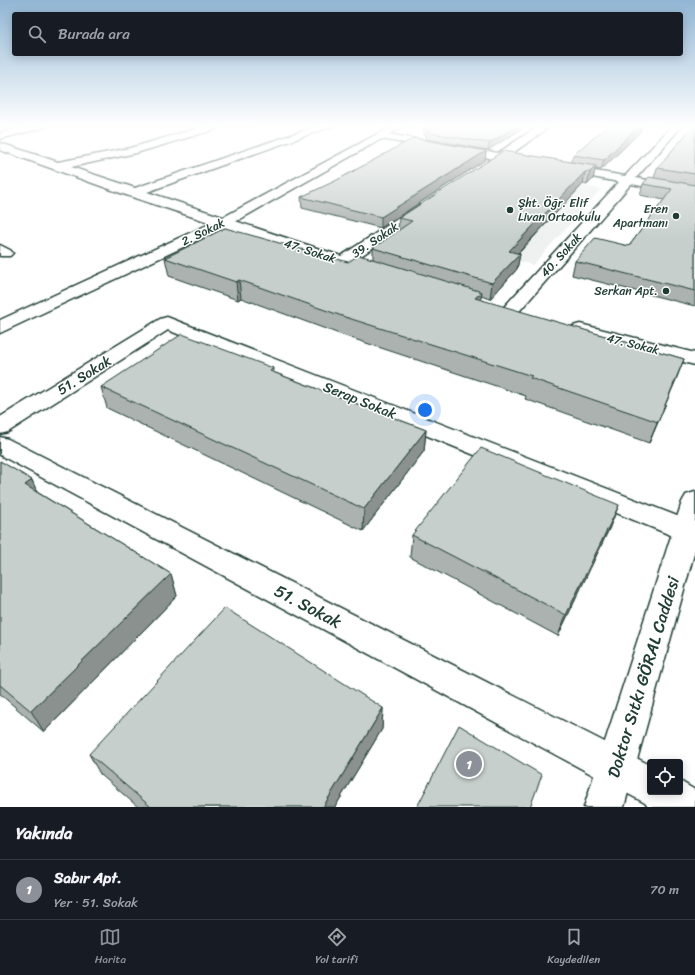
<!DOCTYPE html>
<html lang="tr">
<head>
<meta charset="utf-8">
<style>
  :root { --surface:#171b24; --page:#20242c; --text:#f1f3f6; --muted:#9ea1a6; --line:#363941; --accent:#8c9099 }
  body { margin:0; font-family:Sriracha,sans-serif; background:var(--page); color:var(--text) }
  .controls { position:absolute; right:12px; bottom:12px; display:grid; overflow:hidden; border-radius:4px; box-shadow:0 2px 10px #0003 }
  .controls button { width:36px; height:36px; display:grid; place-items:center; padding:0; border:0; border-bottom:1px solid var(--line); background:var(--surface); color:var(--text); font:20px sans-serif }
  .you { position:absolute; left:425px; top:410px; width:14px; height:14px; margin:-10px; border:3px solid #fff; border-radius:50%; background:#1a73e8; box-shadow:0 0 0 6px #1a73e833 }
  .badge { display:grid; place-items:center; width:26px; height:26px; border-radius:50%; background:var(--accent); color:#fff; font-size:13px; font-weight:700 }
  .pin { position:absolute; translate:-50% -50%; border:2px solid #fff; box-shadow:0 1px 4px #0006 }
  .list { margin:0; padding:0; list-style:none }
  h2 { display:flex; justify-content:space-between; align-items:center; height:52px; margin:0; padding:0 16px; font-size:17px }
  h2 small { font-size:13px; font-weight:400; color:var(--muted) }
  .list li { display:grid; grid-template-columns:26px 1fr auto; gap:12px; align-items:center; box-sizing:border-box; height:60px; padding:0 16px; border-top:1px solid var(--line) }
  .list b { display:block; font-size:15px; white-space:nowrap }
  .list p { margin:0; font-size:13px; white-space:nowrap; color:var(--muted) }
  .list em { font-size:13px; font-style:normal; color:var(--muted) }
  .icon { flex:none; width:22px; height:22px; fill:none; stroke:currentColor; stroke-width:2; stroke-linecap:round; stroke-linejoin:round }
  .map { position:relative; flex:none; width:695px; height:807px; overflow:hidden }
  .search { position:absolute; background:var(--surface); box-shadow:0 2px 10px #0003; left:12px; right:12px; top:12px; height:44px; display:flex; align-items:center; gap:10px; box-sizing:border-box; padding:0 14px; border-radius:4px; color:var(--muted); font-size:15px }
  .sheet { height:112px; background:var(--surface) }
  nav { display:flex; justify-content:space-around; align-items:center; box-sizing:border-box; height:56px; border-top:1px solid var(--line); background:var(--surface); font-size:11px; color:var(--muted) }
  nav a { display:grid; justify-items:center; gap:2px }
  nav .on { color:var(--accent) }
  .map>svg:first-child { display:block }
</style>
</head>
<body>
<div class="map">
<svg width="695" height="807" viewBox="0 0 695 807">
  <rect width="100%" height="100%" fill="#fff"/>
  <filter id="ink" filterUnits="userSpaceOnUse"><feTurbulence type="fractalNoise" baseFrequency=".025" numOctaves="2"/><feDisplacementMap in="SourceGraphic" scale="8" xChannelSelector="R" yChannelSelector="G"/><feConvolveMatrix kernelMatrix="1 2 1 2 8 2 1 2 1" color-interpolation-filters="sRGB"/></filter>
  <g filter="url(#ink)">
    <!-- built -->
    <polygon fill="#eef1f0" points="496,171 601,189 533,265 407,232"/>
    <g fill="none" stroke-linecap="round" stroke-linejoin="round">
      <defs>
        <g id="minor">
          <polygon points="31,125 48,125 46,127 0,139 0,133"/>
          <polygon points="209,125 225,125 223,127 136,153 71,167 135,188 320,125 335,125 147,192 341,256 419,205 429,205 431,208 355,260 370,265 372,268 370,271 364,273 129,196 0,150 0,143 58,162 130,148"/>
          <polygon points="540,125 552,125 510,155 529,159 531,161 525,164 502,160 494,164 488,161 490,158 381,139 376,136 381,133 498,153"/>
          <polygon points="673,125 682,126 636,178 695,188 695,196 631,184 515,316 509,317 503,316 500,312 503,308 619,182 560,171 558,169 560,167 564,166 625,176"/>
          <polygon points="0,245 10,250 13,253 10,256 0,256"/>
          <polygon points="167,317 695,523 695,545 168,330 8,432 0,434 0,417 160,319"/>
          <polygon points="580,324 695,353 695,365 573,334 571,330 573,326"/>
          <polygon points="0,437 8,439 650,765 650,792 680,792 680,781 695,790 695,807 648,807 645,803 0,455"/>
        </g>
        <g id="tertiary">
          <polygon points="394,125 406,125 228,226 0,333 0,320 218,220"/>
          <polygon points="695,492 695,550 624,807 584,807 682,502 686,495"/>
        </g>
      </defs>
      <!-- minor casing -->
      <use href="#minor" stroke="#1f3d34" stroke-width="3"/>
      <!-- tertiary casing -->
      <use href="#tertiary" stroke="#1f3d34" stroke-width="3"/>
      <!-- minor -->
      <use href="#minor" fill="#fff" fill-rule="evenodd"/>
      <!-- tertiary -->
      <use href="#tertiary" fill="#fff" fill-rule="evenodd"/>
    </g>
    <!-- wall -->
    <g fill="#abb2af" stroke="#1f3d34">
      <polygon points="431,125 528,125 488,150 426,139 426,135 424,135 424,128"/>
      <polygon points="609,125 642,125 640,132 601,170 595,169 593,179 587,185 583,184 518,254 520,254 517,269 490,299 481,296 480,300 684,359 649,443 525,399 526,396 345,336 241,298 238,300 169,276 165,258 348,262 373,259 373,248 398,231 399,218 571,162 573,155"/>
      <polygon points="695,125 695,306 572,275 575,261 629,246 664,200 640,195 643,184 654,178 657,168"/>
      <polygon points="486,151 485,160 381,228 302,208 301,197"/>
      <polygon points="273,368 273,372 426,430 424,451 363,531 107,408 101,387"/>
      <polygon points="0,461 32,480 37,492 171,574 177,596 44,732 0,694"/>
      <polygon points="610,527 558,636 410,557 412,535"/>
      <polygon points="383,708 382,729 335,807 138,807 100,774 89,754"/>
    </g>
    <!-- shaded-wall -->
    <g fill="#8b918f" stroke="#1f3d34">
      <polygon points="519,125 528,125 488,150 489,143"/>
      <polygon points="640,125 642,125 640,132 601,170 604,160"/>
      <polygon points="486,151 485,160 381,228 381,217"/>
      <polygon points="596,166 593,179 587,185 590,172"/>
      <polygon points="585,172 583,184 506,266 509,251"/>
      <polygon points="520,254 517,269 490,299 492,283"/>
      <polygon points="239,280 241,298 238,300 236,282"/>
      <polygon points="482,292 479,310 475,298"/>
      <polygon points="684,359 676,380 649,443 658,422"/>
      <polygon points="426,430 424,451 363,531 364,509"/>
      <polygon points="32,480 41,502 25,485"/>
      <polygon points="619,505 610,527 558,636 566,615"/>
      <polygon points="171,574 177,596 44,732 31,711"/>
      <polygon points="383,708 382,729 335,807 323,807"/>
    </g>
    <!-- building -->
    <g fill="#c7cfcc" stroke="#1f3d34">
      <polygon points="431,125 519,125 489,143 426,132 432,129 424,128"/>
      <polygon points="609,125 640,125 604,160 573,155"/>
      <polygon points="694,125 695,125 695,174 657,168"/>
      <polygon points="414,138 486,151 381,217 301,197 337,180"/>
      <polygon points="503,151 596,166 590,172 585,172 509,251 520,254 492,283 373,248 412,221 399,218"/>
      <polygon points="649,177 695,185 695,291 575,261 595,238 629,246 672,189 643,184"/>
      <polygon points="225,228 348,262 359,255 482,292 475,298 684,359 658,422 530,378 532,376 345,317 239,280 236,282 165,258"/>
      <polygon points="182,334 273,368 270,371 426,430 364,509 101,387"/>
      <polygon points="481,448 619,505 566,615 412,535"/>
      <polygon points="0,461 32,480 25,485 171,574 31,711 0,685"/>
      <polygon points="225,608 383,708 323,807 151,807 89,754"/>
      <polygon points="459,725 542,775 530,807 417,807"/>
    </g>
  </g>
  <!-- sky -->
  <linearGradient id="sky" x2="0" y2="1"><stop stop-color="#91b6d4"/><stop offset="0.53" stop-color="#fff"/><stop offset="1" stop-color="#fff" stop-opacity="0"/></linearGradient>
  <rect width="695" height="238" fill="url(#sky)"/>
  <!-- markers -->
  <g fill="#1f3d34" stroke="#fff" stroke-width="1.5">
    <circle cx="510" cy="210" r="4"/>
    <circle cx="676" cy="216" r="4"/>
    <circle cx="666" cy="291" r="4"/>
  </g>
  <g text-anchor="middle" stroke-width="3" stroke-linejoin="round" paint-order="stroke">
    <!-- far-poi labels -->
    <g font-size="12" fill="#1f3d34" stroke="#fff" text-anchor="end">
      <text x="518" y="207" text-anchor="start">Şht. Öğr. Elif<tspan x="518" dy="14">Livan Ortaokulu</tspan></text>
      <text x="668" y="213">Eren<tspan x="668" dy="14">Apartmanı</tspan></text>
      <text x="658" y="295">Serkan Apt.</text>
    </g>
    <!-- far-street labels -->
    <g font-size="12" fill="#1f3d34" stroke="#fff">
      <text transform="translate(203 232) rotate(-26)" y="4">2. Sokak</text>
      <text transform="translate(375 240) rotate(-34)" y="4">39. Sokak</text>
      <text transform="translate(310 251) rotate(18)" y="4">47. Sokak</text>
      <text transform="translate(561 255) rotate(-48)" y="4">40. Sokak</text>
      <text transform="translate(633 344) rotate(14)" y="4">47. Sokak</text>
    </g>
    <!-- street labels -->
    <g font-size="14" fill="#1f3d34" stroke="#fff">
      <text transform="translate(84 375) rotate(-32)" y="5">51. Sokak</text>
      <text transform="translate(360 400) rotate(22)" y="5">Serap Sokak</text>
    </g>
    <!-- near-street labels -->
    <g font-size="17" fill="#1f3d34" stroke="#fff">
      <text transform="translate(308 606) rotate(28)" y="6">51. Sokak</text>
      <text transform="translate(643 677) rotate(-73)" y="6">Doktor Sıtkı GÖRAL Caddesi</text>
    </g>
  </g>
</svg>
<div class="controls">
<button><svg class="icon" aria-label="locate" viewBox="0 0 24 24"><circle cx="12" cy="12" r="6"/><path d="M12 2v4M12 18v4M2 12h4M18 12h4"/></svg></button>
</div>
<div class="you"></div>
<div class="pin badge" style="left:469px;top:764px">1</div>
<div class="search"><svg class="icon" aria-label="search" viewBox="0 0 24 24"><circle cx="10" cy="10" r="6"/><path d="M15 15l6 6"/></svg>Burada ara</div>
</div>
<section class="sheet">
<h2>Yakında<small></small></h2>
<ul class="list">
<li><span class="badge">1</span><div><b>Sabır Apt.</b><p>Yer · 51. Sokak</p></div><em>70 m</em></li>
</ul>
</section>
<nav>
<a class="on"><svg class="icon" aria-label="map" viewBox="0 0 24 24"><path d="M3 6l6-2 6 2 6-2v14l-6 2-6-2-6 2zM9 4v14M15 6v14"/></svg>Harita</a>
<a><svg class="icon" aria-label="directions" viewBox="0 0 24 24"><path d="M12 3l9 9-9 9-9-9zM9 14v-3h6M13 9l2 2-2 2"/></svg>Yol tarifi</a>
<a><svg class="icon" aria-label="saved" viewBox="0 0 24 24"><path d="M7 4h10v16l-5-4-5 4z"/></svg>Kaydedilen</a>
</nav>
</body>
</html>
